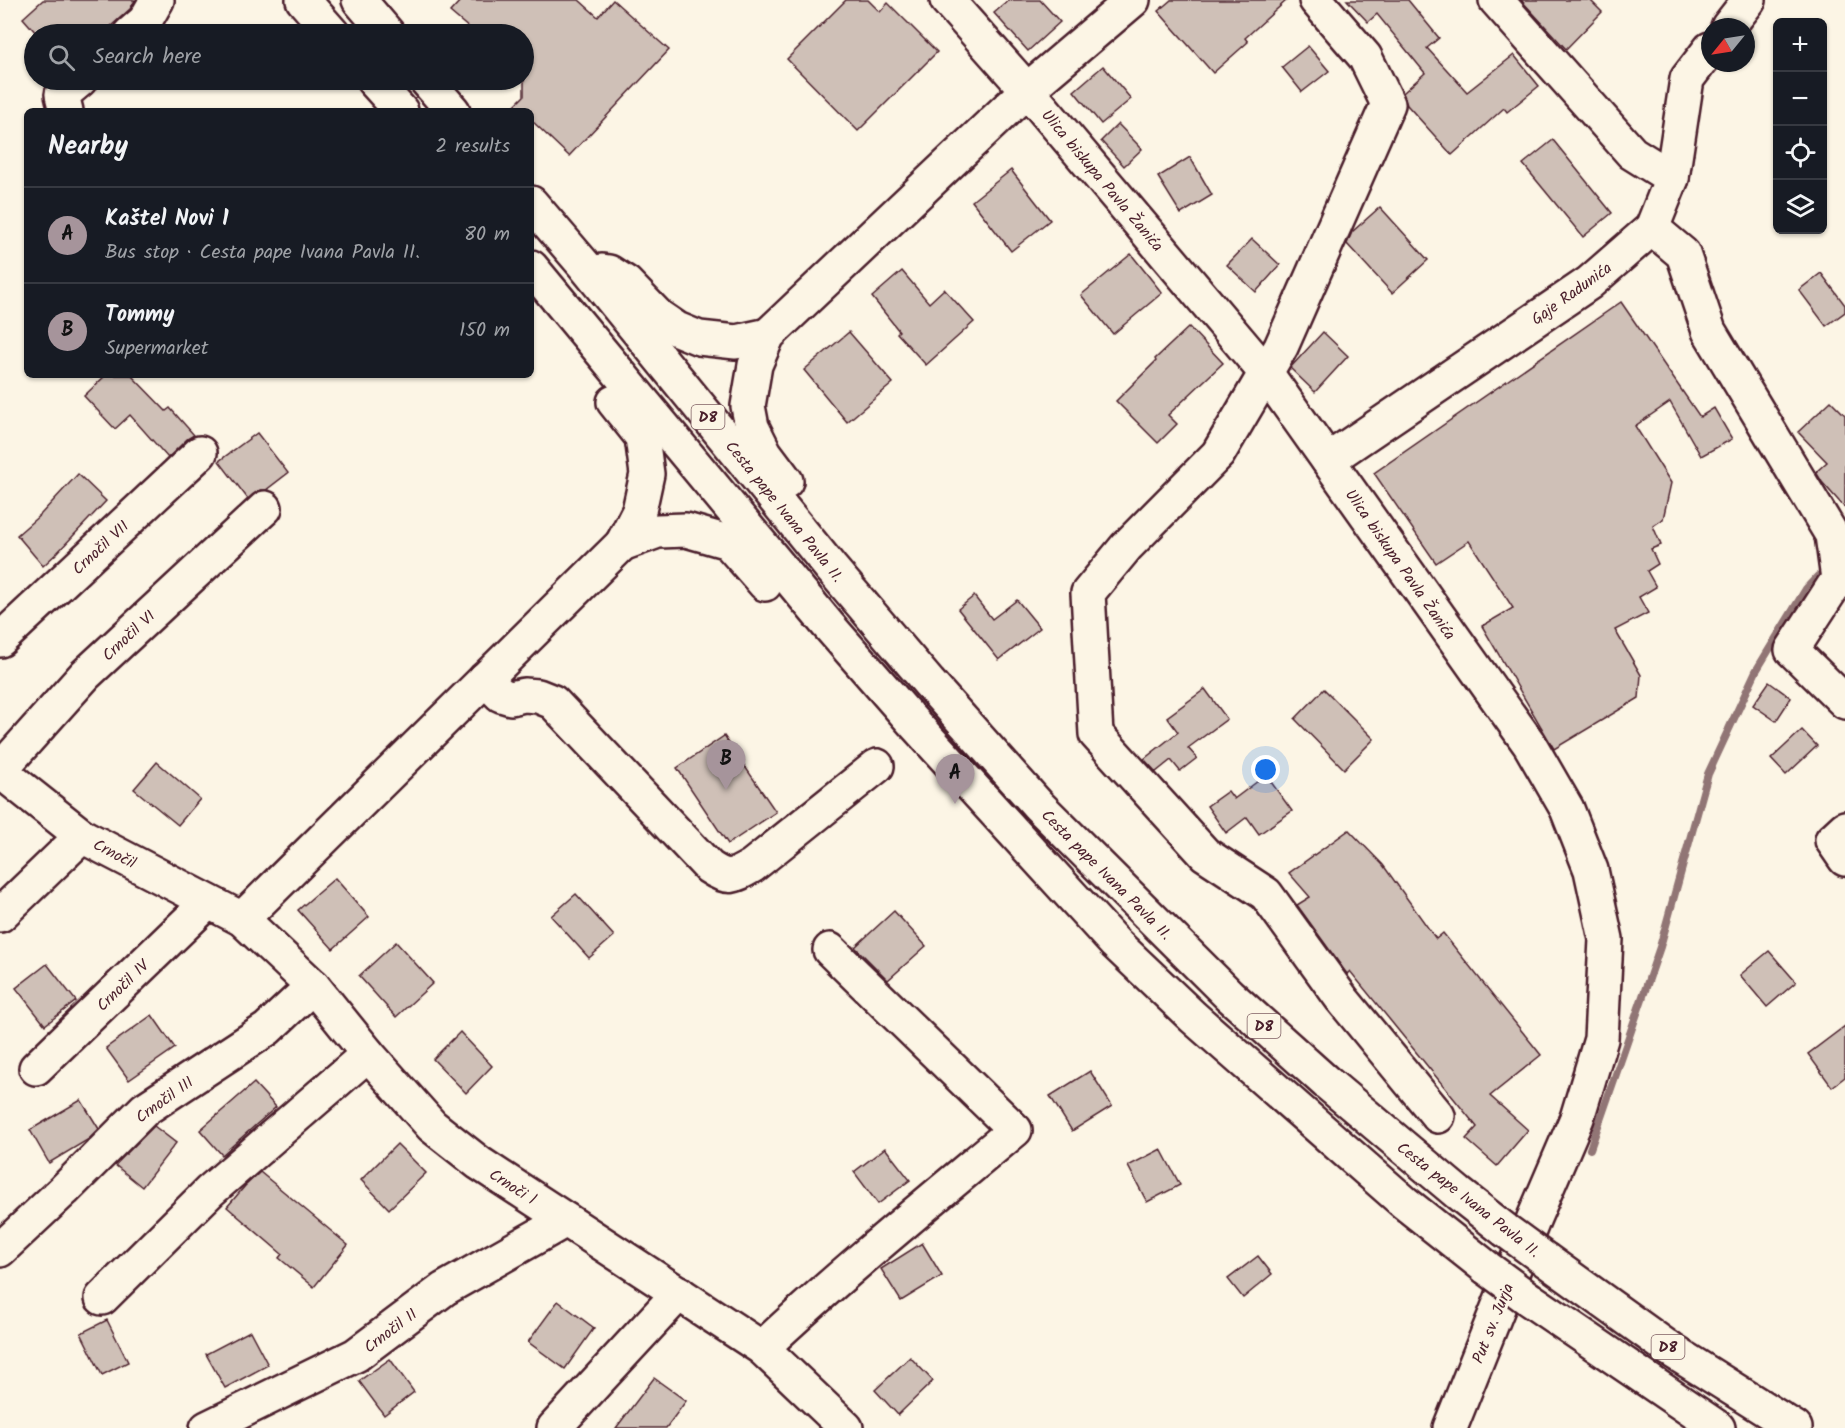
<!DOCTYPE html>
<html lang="en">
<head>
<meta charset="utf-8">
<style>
  :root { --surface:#171b24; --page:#20242c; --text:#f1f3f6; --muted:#9ea1a6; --line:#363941; --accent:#a6949b }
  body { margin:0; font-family:Kalam,sans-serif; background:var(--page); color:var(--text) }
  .controls { position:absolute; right:18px; top:18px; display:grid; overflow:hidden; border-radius:9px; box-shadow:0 2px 4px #0004 }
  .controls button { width:54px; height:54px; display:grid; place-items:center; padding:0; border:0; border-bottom:2px solid var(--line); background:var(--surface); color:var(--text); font:30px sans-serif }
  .compass { position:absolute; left:1701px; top:18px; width:54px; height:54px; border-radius:50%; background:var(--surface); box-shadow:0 2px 4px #0004; rotate:240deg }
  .you { position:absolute; left:1266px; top:770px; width:21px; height:21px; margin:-15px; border:4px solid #fff; border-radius:50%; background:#1a73e8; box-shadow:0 0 0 9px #1a73e833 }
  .badge { display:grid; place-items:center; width:39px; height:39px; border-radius:50%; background:var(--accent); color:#111; font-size:20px; font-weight:700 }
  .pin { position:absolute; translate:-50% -50px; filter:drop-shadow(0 2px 3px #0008) }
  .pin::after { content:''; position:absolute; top:32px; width:21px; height:18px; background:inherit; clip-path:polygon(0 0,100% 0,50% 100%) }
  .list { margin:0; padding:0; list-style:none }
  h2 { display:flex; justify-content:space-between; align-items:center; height:78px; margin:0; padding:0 24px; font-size:26px }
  h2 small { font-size:20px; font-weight:400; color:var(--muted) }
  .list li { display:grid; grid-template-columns:39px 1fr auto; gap:18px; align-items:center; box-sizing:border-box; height:96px; padding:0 24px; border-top:2px solid var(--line) }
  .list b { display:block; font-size:22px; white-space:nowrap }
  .list p { margin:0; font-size:20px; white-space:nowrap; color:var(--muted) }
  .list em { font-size:20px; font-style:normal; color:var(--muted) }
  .icon { flex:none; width:33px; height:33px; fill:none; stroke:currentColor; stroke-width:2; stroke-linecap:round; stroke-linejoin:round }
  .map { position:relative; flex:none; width:1845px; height:1428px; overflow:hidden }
  .search { position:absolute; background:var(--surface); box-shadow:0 2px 4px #0004; left:24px; top:24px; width:510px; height:66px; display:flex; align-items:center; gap:15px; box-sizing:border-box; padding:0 21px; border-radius:33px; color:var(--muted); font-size:22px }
  .panel { position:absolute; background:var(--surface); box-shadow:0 2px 4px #0004; left:24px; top:108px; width:510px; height:270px; border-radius:9px }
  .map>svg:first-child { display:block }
</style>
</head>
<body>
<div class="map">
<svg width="1845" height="1428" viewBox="0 0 1845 1428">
  <rect width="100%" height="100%" fill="#fcf5e5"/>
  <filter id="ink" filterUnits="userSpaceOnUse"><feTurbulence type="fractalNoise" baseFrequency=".0167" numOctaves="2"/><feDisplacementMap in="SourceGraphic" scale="12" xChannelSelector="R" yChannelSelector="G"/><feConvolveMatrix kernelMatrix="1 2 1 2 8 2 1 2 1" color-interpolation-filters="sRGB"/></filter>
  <g filter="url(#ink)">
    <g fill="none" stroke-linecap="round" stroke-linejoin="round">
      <!-- stream -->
      <polyline stroke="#917474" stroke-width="8" points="1590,1149 1660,947 1708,774 1756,671 1806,589 1818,576"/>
    </g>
    <!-- building -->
    <g fill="#cfc0b7" stroke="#4a1f2b" stroke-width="1.5">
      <polygon points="43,0 135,0 130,9 102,34 37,34 23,18"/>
      <polygon points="461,0 579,0 598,17 613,0 669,50 569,156 531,120 531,111 522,111 515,105 524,96 524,34 476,34 450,12"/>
      <polygon points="846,0 868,0 880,12 888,3 937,52 858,131 787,59"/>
      <polygon points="1009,0 1040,0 1060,22 1028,51 994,13"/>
      <polygon points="1171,0 1287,0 1245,38 1248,42 1213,73 1158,11"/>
      <polygon points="1347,0 1408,0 1439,38 1427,48 1467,92 1514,55 1539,86 1507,112 1504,108 1452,155 1407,105 1403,93 1425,73 1377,14 1368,22"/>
      <polygon points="1521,0 1590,0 1602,12 1566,49"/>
      <polygon points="1308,46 1329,71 1302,92 1282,67"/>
      <polygon points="1103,66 1131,99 1101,124 1074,91"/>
      <polygon points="1118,124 1142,149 1124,166 1101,141"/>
      <polygon points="1553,140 1612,213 1583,237 1523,164"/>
      <polygon points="1190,157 1212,195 1181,214 1158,177"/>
      <polygon points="1011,170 1050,220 1011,251 972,201"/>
      <polygon points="1380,207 1428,260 1392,293 1347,244 1352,232"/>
      <polygon points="1252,239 1280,265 1256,292 1227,265"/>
      <polygon points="1131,254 1162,293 1113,334 1081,295"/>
      <polygon points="902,271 929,303 944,289 974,322 926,365 897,333 899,331 872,297"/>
      <polygon points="1821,273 1845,305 1845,312 1826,326 1799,290"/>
      <polygon points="1621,302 1700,417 1714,408 1732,439 1701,456 1670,402 1635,426 1671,483 1663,519 1653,526 1661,545 1651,549 1658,564 1647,571 1656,587 1639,597 1648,613 1615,630 1641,675 1639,698 1554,749 1482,626 1513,608 1469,541 1436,563 1374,473"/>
      <polygon points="1189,327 1223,363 1168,415 1177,424 1158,443 1116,401 1156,361 1155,359"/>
      <polygon points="849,332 893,383 847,422 804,370"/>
      <polygon points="1323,332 1348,356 1315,392 1290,368"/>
      <polygon points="106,375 131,375 166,411 170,408 194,435 187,439 168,458 130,415 115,429 84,396"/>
      <polygon points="1831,401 1845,415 1845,508 1822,482 1816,472 1827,462 1798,432"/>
      <polygon points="257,433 288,473 266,490 260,490 248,499 219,461"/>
      <polygon points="78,474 106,501 57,553 43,566 17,535 41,514"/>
      <polygon points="974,596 992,619 1017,600 1040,628 999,660 958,609"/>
      <polygon points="1769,682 1791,698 1776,721 1753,705"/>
      <polygon points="1205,689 1227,719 1188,748 1197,758 1180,771 1171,760 1156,772 1144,759 1178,732 1167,717"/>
      <polygon points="1324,689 1374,739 1344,769 1295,719"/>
      <polygon points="1802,730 1817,746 1786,775 1771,759"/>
      <polygon points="724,736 776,812 728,844 677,768"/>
      <polygon points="157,762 200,799 178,825 134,789"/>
      <polygon points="1266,775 1292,811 1259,834 1247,817 1226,833 1207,806 1228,791 1234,799"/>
      <polygon points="1349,830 1383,865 1436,939 1443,933 1541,1055 1490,1096 1528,1130 1497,1166 1466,1139 1477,1127 1350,971 1347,974 1297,905 1310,897 1289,873"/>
      <polygon points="335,878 369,917 333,949 298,910"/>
      <polygon points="576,894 614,936 589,958 551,916"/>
      <polygon points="894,911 926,946 888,980 855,947"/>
      <polygon points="396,942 433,983 396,1017 359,976"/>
      <polygon points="1769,951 1796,982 1767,1007 1740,975"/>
      <polygon points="47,964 76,1001 45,1025 16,988"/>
      <polygon points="152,1015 175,1048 129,1080 106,1048"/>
      <polygon points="1845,1026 1845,1077 1832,1087 1808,1054"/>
      <polygon points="460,1032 492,1066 466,1093 433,1059"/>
      <polygon points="1090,1071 1112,1106 1072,1131 1050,1096"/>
      <polygon points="254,1083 276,1107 222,1155 200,1130"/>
      <polygon points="81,1100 99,1129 89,1139 49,1163 30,1130"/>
      <polygon points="154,1126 176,1143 142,1187 115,1165"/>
      <polygon points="397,1144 426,1173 389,1209 361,1180"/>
      <polygon points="885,1148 910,1180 878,1204 854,1172"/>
      <polygon points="1161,1149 1180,1185 1147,1202 1128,1166"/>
      <polygon points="260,1172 348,1245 314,1287 279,1258 282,1254 227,1207 245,1186"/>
      <polygon points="922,1243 942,1276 901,1301 881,1269"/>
      <polygon points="1258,1256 1272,1274 1243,1298 1228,1279"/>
      <polygon points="558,1301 594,1328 565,1369 528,1342"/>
      <polygon points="107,1320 128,1362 102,1375 81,1333"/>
      <polygon points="250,1331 268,1365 225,1388 206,1354"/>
      <polygon points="910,1357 933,1381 898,1415 875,1390"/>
      <polygon points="390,1359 414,1392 384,1415 359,1381"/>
      <polygon points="654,1378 686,1401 666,1428 616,1428"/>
    </g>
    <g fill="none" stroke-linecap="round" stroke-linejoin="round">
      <defs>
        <g id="minor">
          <polyline points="947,0 1027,90 1266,373 1530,745 1567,809 1591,870 1606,939 1601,1039 1577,1118 1534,1218 1450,1428"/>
          <polyline points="1316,0 1365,57 1388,104 1281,347 1218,454 1126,547 1088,593 1096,734 1205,854 1266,894 1342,999 1438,1116"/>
          <polyline points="1496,0 1632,153 1672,178"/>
          <polyline points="1728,27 1749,0"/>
          <polyline points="130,34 145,21 157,0"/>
          <polyline points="1027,90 1133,0"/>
          <polyline points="66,111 62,95 80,80"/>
          <polyline points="1652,228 1683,254 1709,331 1832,535 1838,579 1792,650 1845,702"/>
          <polyline points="1328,460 1589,283 1652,228 1672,178 1687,79 1710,49"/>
          <polyline points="0,640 200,453"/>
          <path d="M485 679 501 695 511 698 524 695 538 696 553 702 709 867C728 880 733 877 752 866L877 766"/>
          <polyline points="0,770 85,675 265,508"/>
          <polyline points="0,771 82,836 242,919 313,986 368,1054 432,1126 479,1163 762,1348 846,1428"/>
          <polyline points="1845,828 1832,840 1845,859"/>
          <polyline points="0,915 82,836"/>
          <polyline points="242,919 622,544"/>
          <polyline points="36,1068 208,902"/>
          <polyline points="0,1250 64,1190 145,1109 267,1029 313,986"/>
          <polyline points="102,1298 210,1191 368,1054"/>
          <path d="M762 1348C843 1272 929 1202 1015 1130L830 950"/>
          <polyline points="207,1428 356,1355 444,1289 566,1220"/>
          <polyline points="554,1428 679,1293"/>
        </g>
        <g id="major">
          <polyline points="303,0 333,34"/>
          <polyline points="359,0 388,34"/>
          <polyline points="373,80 401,111"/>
          <polyline points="426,80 453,111"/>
          <polyline points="531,203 585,266 831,568 929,683 1038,805 1229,995 1326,1082 1458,1193 1505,1230"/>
          <polyline points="531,267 828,625 912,721 1115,943 1193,1017 1405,1203 1487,1268"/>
          <polyline points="602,271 609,272 626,283 658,316 677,329 699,338 736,342 768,335"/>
          <polyline points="614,402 642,437 647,474 639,511 622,544"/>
          <polyline points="786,481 765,453 752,427 748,406 755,365 768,335 1027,90"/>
          <polyline points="622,544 658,531 686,530 728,542 765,584"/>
          <polyline points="1546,1260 1671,1350 1795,1428"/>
          <polyline points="1529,1299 1718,1428"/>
        </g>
      </defs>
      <!-- minor casing -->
      <use href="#minor" stroke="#4a1f2b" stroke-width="38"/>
      <!-- major casing -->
      <use href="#major" stroke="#4a1f2b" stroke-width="38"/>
      <!-- minor -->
      <use href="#minor" stroke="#fcf5e5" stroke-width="33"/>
      <!-- major -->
      <use href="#major" stroke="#fcf5e5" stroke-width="33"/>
      <defs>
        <g id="major-bridge">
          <polyline points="1505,1230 1546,1260"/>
          <polyline points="1487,1268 1529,1299"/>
        </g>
      </defs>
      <!-- major-bridge casing -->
      <use href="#major-bridge" stroke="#4a1f2b" stroke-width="38" stroke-linecap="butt"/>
      <!-- major-bridge -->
      <use href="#major-bridge" stroke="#fcf5e5" stroke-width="33"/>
    </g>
  </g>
  <g text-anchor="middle" stroke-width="6" stroke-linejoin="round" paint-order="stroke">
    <!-- shield labels -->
    <g fill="#fcf5e5" stroke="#7f5f63" stroke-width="1.5">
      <rect x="691.5" y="405" width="33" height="24" rx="4.5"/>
      <rect x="1247.5" y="1014" width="33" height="24" rx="4.5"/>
      <rect x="1651.5" y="1335" width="33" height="24" rx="4.5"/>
    </g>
    <g font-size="15" font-weight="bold" fill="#4a1f2b">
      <text x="708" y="422">D8</text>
      <text x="1264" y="1031">D8</text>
      <text x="1668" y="1352">D8</text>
    </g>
    <!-- street labels -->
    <g font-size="16" fill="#4a1f2b" stroke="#fcf5e5">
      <text transform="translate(1103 180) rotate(50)" y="6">Ulica biskupa Pavla Žanića</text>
      <text transform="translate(1571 293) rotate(-36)" y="6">Gaje Radunića</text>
      <text transform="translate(785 511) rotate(51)" y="6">Cesta pape Ivana Pavla II.</text>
      <text transform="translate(100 547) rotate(-43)" y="6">Crnočil VII</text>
      <text transform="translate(1401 564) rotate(55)" y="6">Ulica biskupa Pavla Žanića</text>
      <text transform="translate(128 635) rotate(-43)" y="6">Crnočil VI</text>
      <text transform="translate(115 853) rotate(27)" y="6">Crnočil</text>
      <text transform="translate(1107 874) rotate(45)" y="6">Cesta pape Ivana Pavla II.</text>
      <text transform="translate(122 985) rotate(-44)" y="6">Crnočil IV</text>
      <text transform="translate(164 1099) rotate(-36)" y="6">Crnočil III</text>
      <text transform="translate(513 1186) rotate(33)" y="6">Crnoči l</text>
      <text transform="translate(1469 1199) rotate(38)" y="6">Cesta pape Ivana Pavla II.</text>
      <text transform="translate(1492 1323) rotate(-68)" y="6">Put sv. Jurja</text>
      <text transform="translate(390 1330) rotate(-37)" y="6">Crnočil II</text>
    </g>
  </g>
</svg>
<div class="controls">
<button>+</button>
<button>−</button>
<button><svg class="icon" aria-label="locate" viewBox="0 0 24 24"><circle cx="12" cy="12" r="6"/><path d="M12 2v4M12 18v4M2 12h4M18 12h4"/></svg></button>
<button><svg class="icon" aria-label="layers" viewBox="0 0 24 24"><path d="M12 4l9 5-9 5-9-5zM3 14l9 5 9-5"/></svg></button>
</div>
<svg class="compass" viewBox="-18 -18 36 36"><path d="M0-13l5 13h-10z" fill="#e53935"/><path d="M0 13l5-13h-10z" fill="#9ea1a6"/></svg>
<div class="you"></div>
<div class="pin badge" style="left:955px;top:804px">A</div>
<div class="pin badge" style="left:726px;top:790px">B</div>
<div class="search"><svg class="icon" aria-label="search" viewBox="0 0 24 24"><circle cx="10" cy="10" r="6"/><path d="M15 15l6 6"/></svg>Search here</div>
<section class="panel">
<h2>Nearby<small>2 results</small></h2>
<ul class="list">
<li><span class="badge">A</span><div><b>Kaštel Novi 1</b><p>Bus stop · Cesta pape Ivana Pavla II.</p></div><em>80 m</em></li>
<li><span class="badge">B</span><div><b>Tommy</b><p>Supermarket</p></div><em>150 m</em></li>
</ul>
</section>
</div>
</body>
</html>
